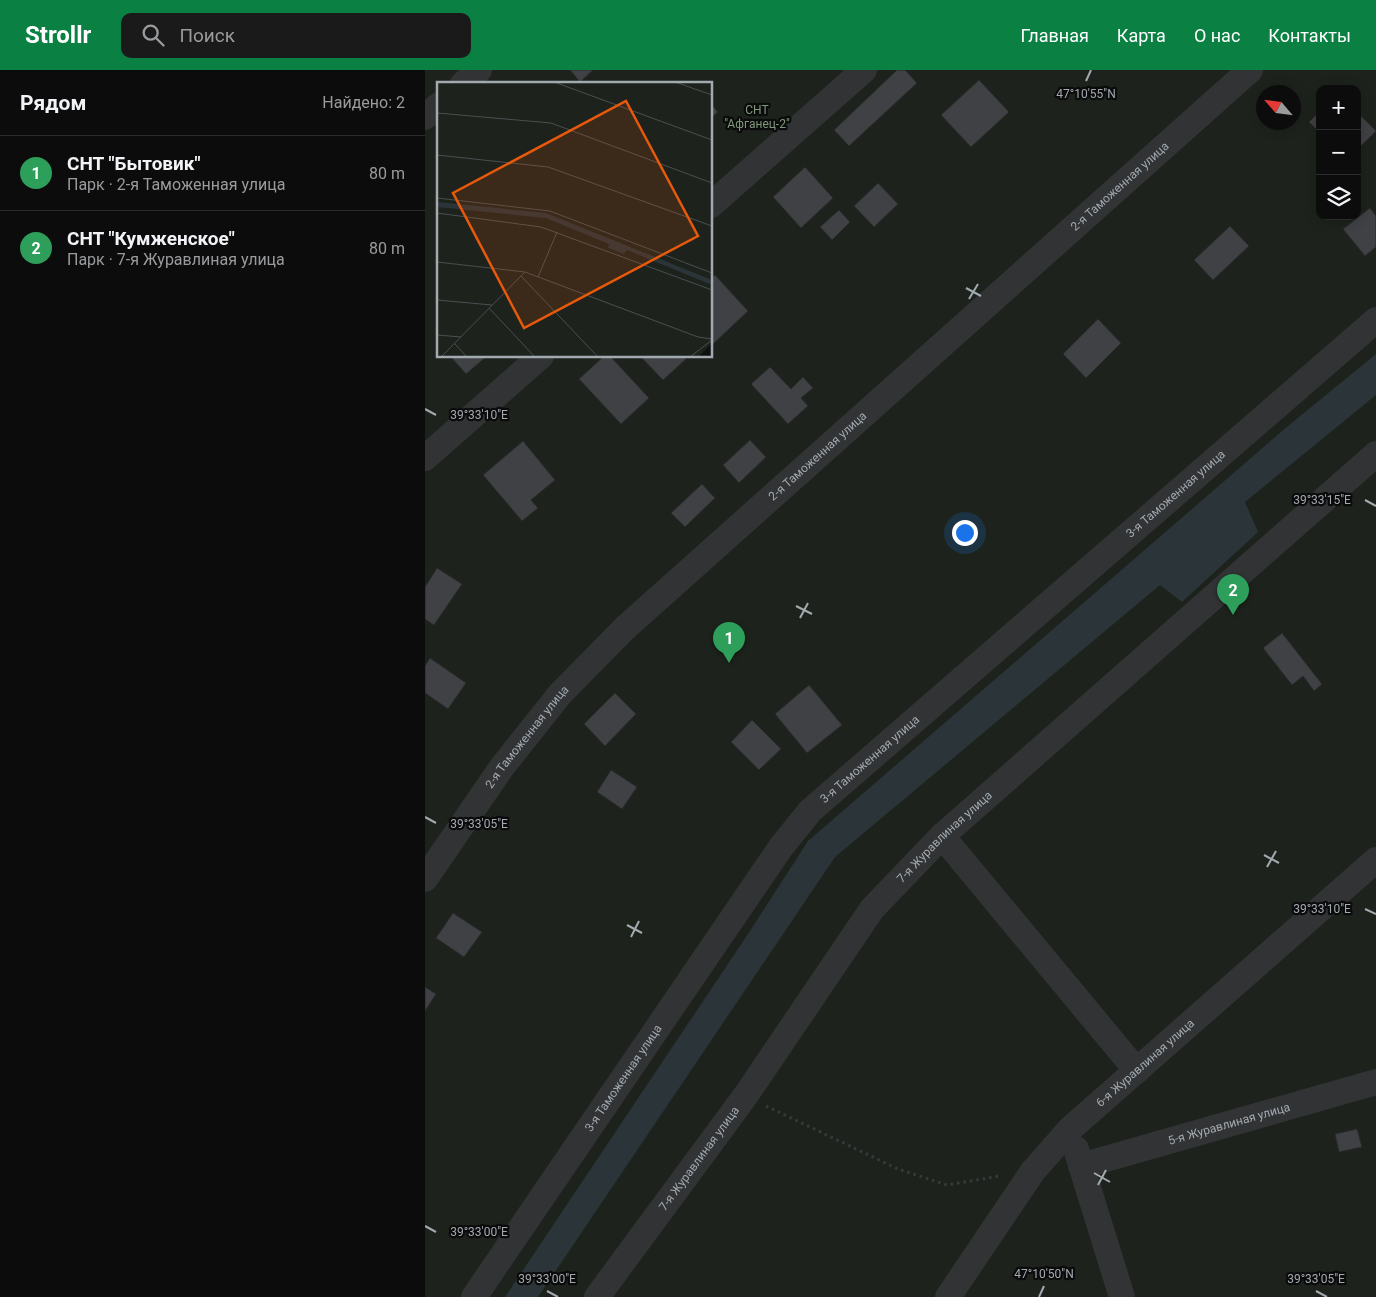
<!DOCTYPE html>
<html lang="ru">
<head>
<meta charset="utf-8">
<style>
  :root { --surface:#0c0c0d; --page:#1a1a1b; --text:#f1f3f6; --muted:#9a9b9d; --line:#2c2c2e; --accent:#0b8043 }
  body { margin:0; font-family:Roboto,sans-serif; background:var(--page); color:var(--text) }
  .controls { position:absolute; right:15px; top:15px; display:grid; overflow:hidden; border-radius:10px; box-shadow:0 2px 12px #0003 }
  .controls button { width:45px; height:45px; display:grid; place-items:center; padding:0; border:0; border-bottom:1px solid var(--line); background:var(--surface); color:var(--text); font:25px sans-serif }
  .compass { position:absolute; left:831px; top:15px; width:45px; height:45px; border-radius:50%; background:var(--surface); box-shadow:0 2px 12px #0003; rotate:298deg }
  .you { position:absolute; left:539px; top:462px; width:18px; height:18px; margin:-12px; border:4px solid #fff; border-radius:50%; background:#1a73e8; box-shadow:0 0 0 8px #1a73e833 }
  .badge { display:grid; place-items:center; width:32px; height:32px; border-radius:50%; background:var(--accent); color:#fff; font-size:16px; font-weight:700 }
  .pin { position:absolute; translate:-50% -41px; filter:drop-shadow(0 1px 2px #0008) }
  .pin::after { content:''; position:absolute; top:26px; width:18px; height:15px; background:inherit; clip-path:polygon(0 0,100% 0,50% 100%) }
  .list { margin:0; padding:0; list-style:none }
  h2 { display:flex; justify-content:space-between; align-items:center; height:65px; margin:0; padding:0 20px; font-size:21px }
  h2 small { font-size:16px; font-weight:400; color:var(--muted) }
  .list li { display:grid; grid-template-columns:32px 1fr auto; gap:15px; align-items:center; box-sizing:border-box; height:75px; padding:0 20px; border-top:1px solid var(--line) }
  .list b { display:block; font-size:19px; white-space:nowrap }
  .list p { margin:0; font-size:16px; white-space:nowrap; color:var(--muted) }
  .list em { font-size:16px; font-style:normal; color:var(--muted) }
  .icon { flex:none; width:28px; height:28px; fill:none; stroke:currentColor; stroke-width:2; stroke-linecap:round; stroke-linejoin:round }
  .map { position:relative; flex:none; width:951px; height:1227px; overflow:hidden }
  header { display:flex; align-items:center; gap:30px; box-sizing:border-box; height:70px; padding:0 25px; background:var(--accent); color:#fff }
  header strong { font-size:24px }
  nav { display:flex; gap:28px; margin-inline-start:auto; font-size:18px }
  .search { width:350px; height:45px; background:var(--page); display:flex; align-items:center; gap:12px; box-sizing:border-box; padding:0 18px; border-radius:10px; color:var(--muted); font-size:19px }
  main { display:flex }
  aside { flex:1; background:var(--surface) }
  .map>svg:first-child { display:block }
</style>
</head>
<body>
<header>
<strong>Strollr</strong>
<div class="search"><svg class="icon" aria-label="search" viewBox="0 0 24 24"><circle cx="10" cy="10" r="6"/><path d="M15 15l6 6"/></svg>Поиск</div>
<nav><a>Главная</a><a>Карта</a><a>О нас</a><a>Контакты</a></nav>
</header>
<main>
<aside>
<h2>Рядом<small>Найдено: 2</small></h2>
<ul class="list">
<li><span class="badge" style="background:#2e9e5b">1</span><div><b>СНТ &quot;Бытовик&quot;</b><p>Парк · 2-я Таможенная улица</p></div><em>80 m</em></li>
<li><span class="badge" style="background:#2e9e5b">2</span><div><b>СНТ &quot;Кумженское&quot;</b><p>Парк · 7-я Журавлиная улица</p></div><em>80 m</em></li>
</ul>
</aside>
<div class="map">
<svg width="951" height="1227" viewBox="0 0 951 1227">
  <rect width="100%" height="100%" fill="#101011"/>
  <!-- green -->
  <path fill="#1d231c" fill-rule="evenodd" d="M0 0H951V1227H0ZM14 14H286V286H14ZM895 19H932V146H895ZM838 22H868V52H838Z"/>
  <!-- water -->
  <polygon fill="#2b3438" points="951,284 951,325 820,432 833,462 757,532 735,515 410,787 113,1227 80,1227 323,864 383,771 863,356"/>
  <!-- building -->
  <g fill="#3f4144" stroke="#2a2a2c">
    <polygon points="145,0 168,0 155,12"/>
    <polygon points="472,0 480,0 492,13 424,76 409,60"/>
    <polygon points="554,10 584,42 546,77 516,45"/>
    <polygon points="286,34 293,42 286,48"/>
    <polygon points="895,41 895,63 884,52"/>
    <polygon points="932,42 951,61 932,80"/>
    <polygon points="380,97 408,128 376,158 348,127"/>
    <polygon points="453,113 473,134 449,157 429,136"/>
    <polygon points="945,138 951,146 951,177 940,186 918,159"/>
    <polygon points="414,140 425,152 407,170 395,157"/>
    <polygon points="805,156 824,176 788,210 769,190"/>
    <polygon points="290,205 323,241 286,276 286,208"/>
    <polygon points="673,249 696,273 661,308 638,284"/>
    <polygon points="25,286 62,286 41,304"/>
    <polygon points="179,286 185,286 224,328 196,354 154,309"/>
    <polygon points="215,286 258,286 261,289 238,310"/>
    <polygon points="345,297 366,319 378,307 388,318 376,328 383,336 363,354 326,314"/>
    <polygon points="325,370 341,387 314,413 298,395"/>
    <polygon points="98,371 130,410 106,430 113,438 97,451 58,405"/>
    <polygon points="277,414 290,428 260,457 246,443"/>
    <polygon points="12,498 37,514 9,555 0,549 0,517"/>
    <polygon points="857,563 897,614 889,621 878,606 867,615 838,578"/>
    <polygon points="5,588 41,613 23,639 0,623 0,596"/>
    <polygon points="384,615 417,655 382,683 350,644"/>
    <polygon points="190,623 211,644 180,676 159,654"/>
    <polygon points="327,650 356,679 334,700 306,672"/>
    <polygon points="186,700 212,717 197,739 172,722"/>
    <polygon points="28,843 57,862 39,887 11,868"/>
    <polygon points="0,917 11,924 0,941"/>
    <polygon points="932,1059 937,1077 914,1082 910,1064"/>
  </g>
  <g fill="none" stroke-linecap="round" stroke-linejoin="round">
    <!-- path -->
    <polyline stroke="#373a3c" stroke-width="3" stroke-dasharray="2.5 4" stroke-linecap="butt" points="341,1036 473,1099 522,1115 575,1106"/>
    <!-- minor -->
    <g stroke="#313335" stroke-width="26">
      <polyline points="38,14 54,0"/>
      <polyline points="0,47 14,35"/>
      <polyline points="286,135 439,0"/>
      <polyline points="0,388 116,286"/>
      <polyline points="517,766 712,1001"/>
      <path id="s1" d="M0 809 77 697 135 624 200 558 825 0"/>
      <polyline points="651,1079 697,1227"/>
      <path id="s2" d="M656 1096 951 1012"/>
      <path id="s3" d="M49 1227 356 777 385 741 951 250"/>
      <path id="s4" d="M172 1227 321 1025 447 839 517 766 951 384"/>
      <path id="s5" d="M523 1227 608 1101 645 1059 951 790"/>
    </g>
  </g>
  <!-- ticks -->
  <path fill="none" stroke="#a2aab0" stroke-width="2" d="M661 11 666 0M541 218 556 226M544 229 553 214M0 339 11 345M940 430 951 436M371 536 387 544M375 548 383 533M0 747 11 753M839 785 854 793M842 797 851 781M940 839 951 844M202 855 217 863M206 867 214 851M669 1103 685 1112M673 1115 681 1100M0 1156 11 1162M122 1221 133 1227M891 1221 902 1227M614 1227 619 1216"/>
  <g text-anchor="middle" stroke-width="4.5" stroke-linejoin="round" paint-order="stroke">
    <!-- park labels -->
    <g font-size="12" fill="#80997b" stroke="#0b0b0c">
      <text x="332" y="44">СНТ<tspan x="332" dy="14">"Афганец-2"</tspan></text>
    </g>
    <!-- street labels -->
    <g font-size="12" fill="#a2aab0" stroke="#0b0b0c">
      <text dy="4" stroke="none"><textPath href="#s1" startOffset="985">2-я Таможенная улица</textPath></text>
      <text dy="4" stroke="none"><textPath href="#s1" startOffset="580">2-я Таможенная улица</textPath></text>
      <text dy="4" stroke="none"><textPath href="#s3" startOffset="1075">3-я Таможенная улица</textPath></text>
      <text dy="4" stroke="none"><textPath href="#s1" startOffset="175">2-я Таможенная улица</textPath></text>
      <text dy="4" stroke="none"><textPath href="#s3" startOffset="670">3-я Таможенная улица</textPath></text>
      <text dy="4" stroke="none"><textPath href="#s4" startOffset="578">7-я Журавлиная улица</textPath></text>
      <text dy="4" stroke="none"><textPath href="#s5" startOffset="308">6-я Журавлиная улица</textPath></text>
      <text dy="4" stroke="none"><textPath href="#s3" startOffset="265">3-я Таможенная улица</textPath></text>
      <text dy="4" stroke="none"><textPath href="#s2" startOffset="154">5-я Журавлиная улица</textPath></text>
      <text dy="4" stroke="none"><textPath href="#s4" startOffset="172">7-я Журавлиная улица</textPath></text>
    </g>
  </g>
  <!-- overview -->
  <g transform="translate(12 12)">
    <rect width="275" height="275" fill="#101011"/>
    <path d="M0 0H275V261L261 275H0Z" fill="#1d231c"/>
    <path d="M0 120 109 131 275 198V203L190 168 187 172 171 166 172 162 109 136 0 125Z" fill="#2b3438"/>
    <path fill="none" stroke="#4a4e51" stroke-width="1" d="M117 0 275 58M238 0 275 13M0 31 114 41 275 101M0 73 111 85 275 144M0 116 113 129 275 191M0 131 104 145 275 208M0 180 88 190 261 255 275 257M84 194 161 275M101 195 120 150M0 218 55 223M52 226 98 275M0 253 24 255M17 261 30 275M4 275 88 190M253 275 275 258"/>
    <path fill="#e8590c" fill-opacity="0.15" stroke="#e8590c" stroke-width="2.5" d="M189 19 261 154 87 246 16 111Z"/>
    <rect width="275" height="275" fill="none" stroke="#a2aab0" stroke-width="2.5"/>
  </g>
  <g font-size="12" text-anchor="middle" fill="#a2aab0" stroke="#0b0b0c" stroke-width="4.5" stroke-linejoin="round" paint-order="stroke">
    <text x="661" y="28">47°10'55"N</text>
    <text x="54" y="349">39°33'10"E</text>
    <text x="897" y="434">39°33'15"E</text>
    <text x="54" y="758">39°33'05"E</text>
    <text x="897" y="843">39°33'10"E</text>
    <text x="54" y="1166">39°33'00"E</text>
    <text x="619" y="1208">47°10'50"N</text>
    <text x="122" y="1213">39°33'00"E</text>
    <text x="891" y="1213">39°33'05"E</text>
  </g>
</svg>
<div class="controls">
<button>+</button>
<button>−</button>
<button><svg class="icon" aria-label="layers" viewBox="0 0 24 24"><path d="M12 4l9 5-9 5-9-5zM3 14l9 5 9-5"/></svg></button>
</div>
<svg class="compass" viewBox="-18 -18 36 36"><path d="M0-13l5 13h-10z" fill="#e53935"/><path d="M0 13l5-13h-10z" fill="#9a9b9d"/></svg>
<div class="you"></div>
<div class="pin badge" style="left:304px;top:593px;background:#2e9e5b">1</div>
<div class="pin badge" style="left:808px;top:545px;background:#2e9e5b">2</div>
</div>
</main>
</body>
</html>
